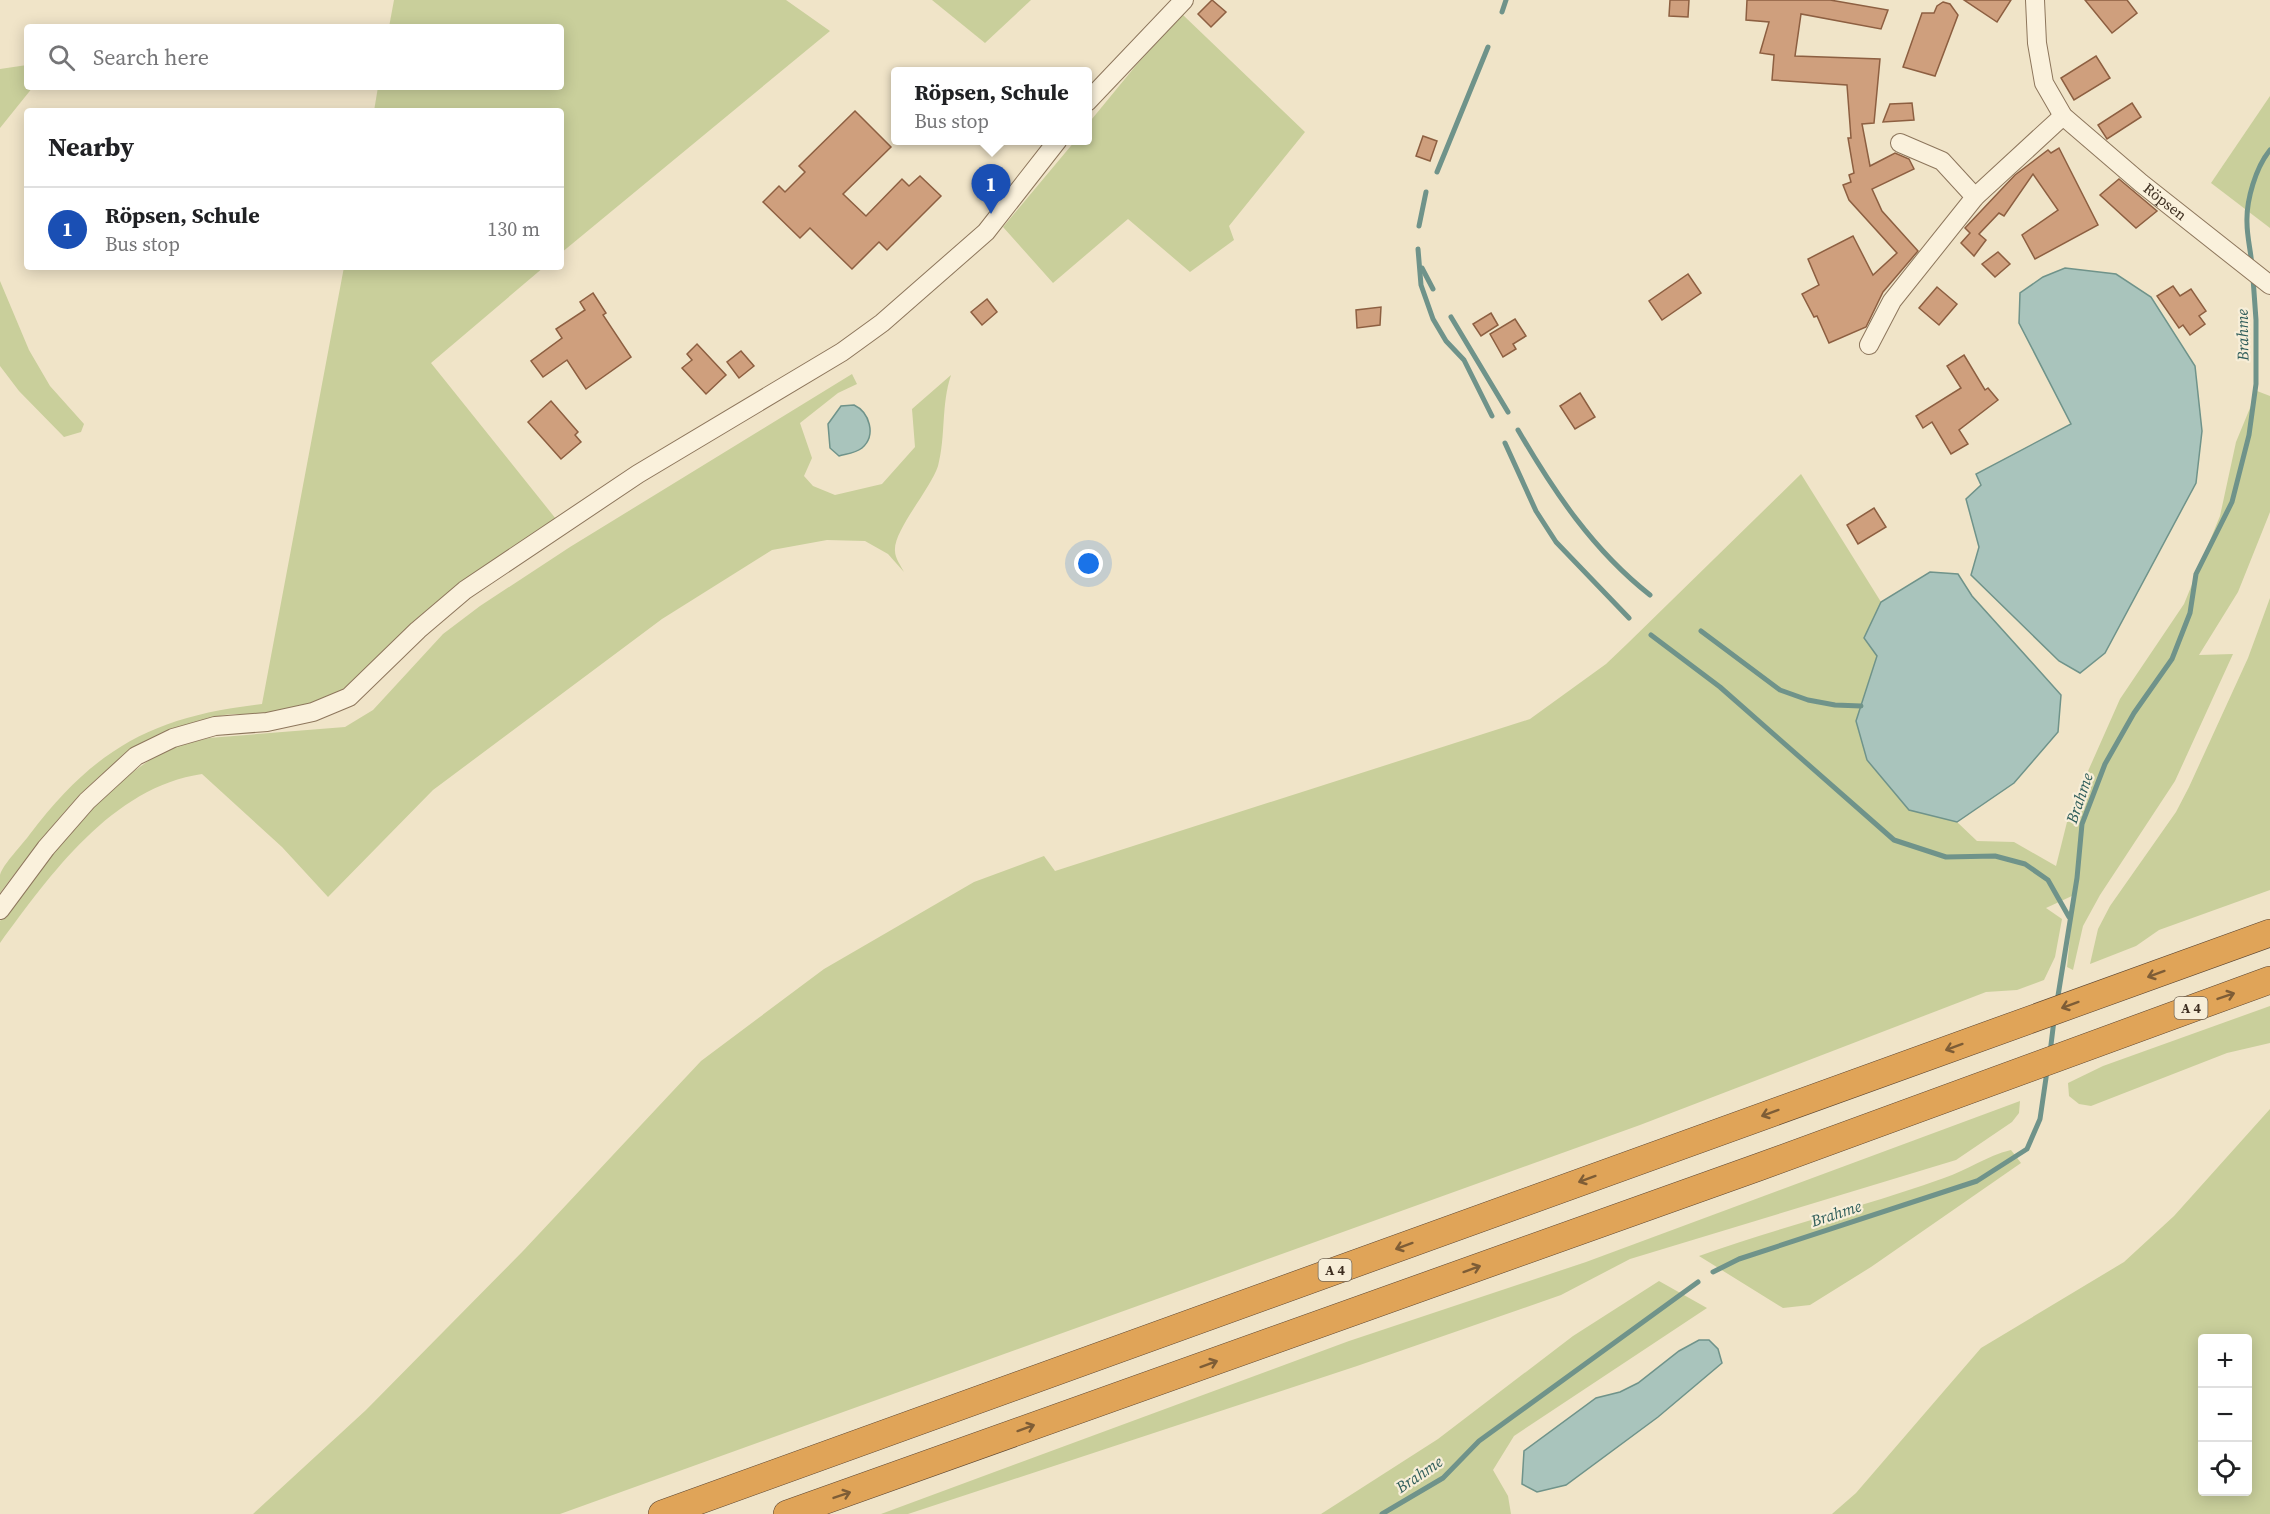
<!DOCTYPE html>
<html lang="en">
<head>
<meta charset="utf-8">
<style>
  :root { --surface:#fff; --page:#f6f6f6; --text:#202124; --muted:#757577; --line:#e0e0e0; --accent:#ea580c }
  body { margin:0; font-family:"Source Serif 4",serif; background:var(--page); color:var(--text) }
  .controls { position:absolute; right:18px; bottom:18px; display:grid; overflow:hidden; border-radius:6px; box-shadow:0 3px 15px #0003 }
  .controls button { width:54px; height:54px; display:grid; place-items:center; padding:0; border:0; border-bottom:2px solid var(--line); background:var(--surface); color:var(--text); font:30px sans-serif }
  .you { position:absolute; left:1089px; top:564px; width:21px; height:21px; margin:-15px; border:4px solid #fff; border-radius:50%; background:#1a73e8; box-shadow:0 0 0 9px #1a73e833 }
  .badge { display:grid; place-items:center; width:39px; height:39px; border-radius:50%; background:var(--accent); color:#fff; font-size:20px; font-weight:700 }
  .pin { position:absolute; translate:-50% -50px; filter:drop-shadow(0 2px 3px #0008) }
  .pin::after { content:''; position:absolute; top:32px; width:21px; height:18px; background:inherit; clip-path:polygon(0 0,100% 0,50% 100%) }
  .popup { position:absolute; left:891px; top:67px; width:201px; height:78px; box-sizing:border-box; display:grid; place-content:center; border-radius:6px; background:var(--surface); filter:drop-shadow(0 2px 4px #0005); font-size:20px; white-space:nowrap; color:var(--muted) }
  .popup b { font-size:22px; color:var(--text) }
  .popup::after { content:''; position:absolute; left:50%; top:100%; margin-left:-12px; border:12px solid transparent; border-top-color:var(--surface) }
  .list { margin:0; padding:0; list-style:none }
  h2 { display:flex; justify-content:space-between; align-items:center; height:78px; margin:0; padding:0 24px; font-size:26px }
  h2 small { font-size:20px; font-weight:400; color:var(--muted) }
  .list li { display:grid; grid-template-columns:39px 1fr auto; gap:18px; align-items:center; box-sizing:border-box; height:84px; padding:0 24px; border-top:2px solid var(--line) }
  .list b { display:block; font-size:22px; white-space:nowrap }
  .list p { margin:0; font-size:20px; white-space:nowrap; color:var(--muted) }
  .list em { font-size:20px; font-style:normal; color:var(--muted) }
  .icon { flex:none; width:33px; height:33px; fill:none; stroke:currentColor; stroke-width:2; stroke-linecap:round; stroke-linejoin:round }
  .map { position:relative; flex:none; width:2270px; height:1514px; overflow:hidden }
  .search { position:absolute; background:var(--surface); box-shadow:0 3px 15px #0003; left:24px; top:24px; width:540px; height:66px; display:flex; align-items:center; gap:15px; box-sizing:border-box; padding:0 21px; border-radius:6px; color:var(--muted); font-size:22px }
  .panel { position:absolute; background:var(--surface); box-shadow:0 3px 15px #0003; left:24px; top:108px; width:540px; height:162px; border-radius:6px }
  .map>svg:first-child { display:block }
</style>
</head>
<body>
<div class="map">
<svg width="2270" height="1514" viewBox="0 0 2270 1514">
  <rect width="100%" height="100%" fill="#f0e4c8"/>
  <!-- green -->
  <g fill="#c9cf9b" fill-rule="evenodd">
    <polygon points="394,0 786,0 830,31 561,253 561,111 374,111 378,87 561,87 561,27 389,27"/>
    <polygon points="932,0 1031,0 985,43"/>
    <polygon points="1183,15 1305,132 1229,226 1234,240 1190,272 1128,219 1053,283 1003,227 1075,141 1087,140 1087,125 1138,63"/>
    <polygon points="27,65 27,87 33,87 0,128 0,69"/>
    <polygon points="2270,96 2270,228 2211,183"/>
    <path d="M344 267H544L431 363 556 519C507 551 457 583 413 622 386 647 376 670 342 691 318 705 292 711 265 714 251 715 237 713 224 715 111 739 66 808 0 893 0 888 0 880 0 875 3 864 23 844 30 834 96 747 155 716 262 704Z"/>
    <polygon points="0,281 29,350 50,386 84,424 81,432 64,437 19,391 0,366"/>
    <path d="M852 374 857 384 838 393 800 423 812 458 804 476 813 486 835 495 882 484 915 447 912 409 951 375C941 405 946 436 938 466 930 490 893 531 895 551 895 558 901 566 904 572L888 554 865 541 827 540 772 550 662 619 433 790 328 897 282 847 202 774C112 787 50 875 0 943V921L64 839 115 785 155 756 172 747 209 738 345 727 373 710 443 634 480 606 570 547Z"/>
    <polygon points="2257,391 2270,396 2270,512 2238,592 2199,655 2233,654 2175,781 2100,895 2083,926 2073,970 2067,967 2074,895 2046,908 2062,919 2055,957 2044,980 2017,990 1986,992 1640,1125 560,1514 253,1514 366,1410 523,1251 701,1061 824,969 974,882 1044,856 1055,871 1530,719 1606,664 1627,644 1801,474 1881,602 1864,638 1877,656 1909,810 1957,822 1977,841 2014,842 2056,866 2069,814 2120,699 2184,604 2220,516 2236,442"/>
    <polygon points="2270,598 2270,890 2159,930 2136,946 2090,964 2098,929 2110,906 2176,812 2189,787 2248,658"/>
    <polygon points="2270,1006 2270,1043 2227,1053 2091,1106 2079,1104 2069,1096 2068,1083 2103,1066"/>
    <polygon points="2020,1101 2019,1113 2012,1122 1956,1160 1630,1259 1561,1295 1357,1366 908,1514 881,1514 1349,1341 1586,1262"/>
    <path d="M2270 1109V1514H1832L1856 1493 1981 1348 2124 1262 2174 1216ZM2202 1338H2248V1492H2202Z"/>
    <path d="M2011 1150 2021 1163 1871 1267 1810 1305 1783 1308 1699 1256C1780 1227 1863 1207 1944 1178 1968 1170 1986 1156 2011 1150Z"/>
    <polygon points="1659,1281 1707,1308 1514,1436 1493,1470 1508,1496 1511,1514 1321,1514 1438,1439 1573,1336"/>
  </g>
  <!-- water -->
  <g fill="#a9c4bc" stroke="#6f938a" stroke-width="1.5">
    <polygon points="2065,268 2116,274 2151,297 2195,366 2202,431 2196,483 2105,653 2080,673 2059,661 1971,575 1979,547 1966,499 1981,485 1976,474 2071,424 2019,323 2020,293 2043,277"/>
    <path d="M854 405C869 412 877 435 862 448 856 453 846 454 839 456L830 448 828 424 841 406Z"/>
    <polygon points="1930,572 1958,574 1972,596 2061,695 2058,732 2014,783 1957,822 1909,810 1867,760 1856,721 1877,656 1864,638 1881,602"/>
    <polygon points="1699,1340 1709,1340 1718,1349 1722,1363 1658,1417 1566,1485 1537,1492 1522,1484 1524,1451 1596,1398 1620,1392 1638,1383 1679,1351"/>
  </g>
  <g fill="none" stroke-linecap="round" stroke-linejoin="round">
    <!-- stream -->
    <g stroke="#6f938a" stroke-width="5">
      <polyline points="1502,12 1506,0"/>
      <polyline points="1437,172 1488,47"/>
      <polyline points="1419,226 1426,192"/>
      <polyline points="1418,249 1421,285 1433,319 1446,341 1464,360 1492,416"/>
      <path d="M2252 266C2251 252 2247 237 2247 223 2246 200 2256 167 2270 150"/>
      <polyline points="1422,268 1433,289"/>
      <polyline points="1451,317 1508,412"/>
      <path d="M1518 430C1554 492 1593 550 1650 595"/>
      <polyline points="1505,443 1536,511 1556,542 1629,618"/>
      <polyline points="1701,631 1780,690 1808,700 1835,705 1861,706"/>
      <polyline points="1651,635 1720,687 1894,840 1946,857 1995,856 2025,864 2048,880 2069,917"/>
      <polyline points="2057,1002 2077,878 2082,824 2105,764 2134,713 2172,659 2190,613 2196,574 2232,502 2249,435 2256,384 2256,320 2253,278"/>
      <polyline points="2050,1053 2054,1020"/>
      <polyline points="1713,1272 1739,1259 1977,1181 2027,1149 2040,1119 2047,1071"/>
      <polyline points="1382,1514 1443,1478 1479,1441 1698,1282"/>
    </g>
  </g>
  <!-- building -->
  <g fill="#cf9f7d" stroke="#8d5f41" stroke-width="1.5">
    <polygon points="1212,0 1226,12 1211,27 1198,14"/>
    <polygon points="1670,0 1689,0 1688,17 1669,16"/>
    <polygon points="1747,0 1830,0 1888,10 1881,29 1801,14 1795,56 1880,59 1874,123 1862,124 1870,166 1895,153 1909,159 1914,169 1872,189 1882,211 1918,251 1883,292 1866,327 1829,343 1817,316 1814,317 1802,294 1819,285 1808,259 1853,236 1873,275 1897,253 1849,200 1843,185 1851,182 1849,175 1854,173 1848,138 1851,138 1847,85 1772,80 1774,55 1760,53 1769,22 1746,20"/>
    <polygon points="1964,0 2011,0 1997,22"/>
    <polygon points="2085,0 2127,0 2137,13 2112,33"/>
    <polygon points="1943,2 1950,4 1958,15 1935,76 1903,67 1922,13 1934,13 1937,6"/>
    <polygon points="2096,56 2110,78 2074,100 2061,78"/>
    <polygon points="1912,103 1914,120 1883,122 1890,104"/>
    <polygon points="2132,103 2141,117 2107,139 2098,125"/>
    <polygon points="855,111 891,147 843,194 866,216 902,179 909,186 920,176 941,196 887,250 879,242 852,269 810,228 800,238 763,202 779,186 785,192 805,172 799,166"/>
    <polygon points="1423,136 1437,141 1430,161 1416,156"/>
    <polygon points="2059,148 2098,225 2035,259 2022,235 2058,210 2033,174 2004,216 1999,213 1979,234 1986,240 1974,256 1961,243 1970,233 1965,228 2015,175 2048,150 2051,153"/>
    <polygon points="2119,179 2157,211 2136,228 2100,195"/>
    <polygon points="1998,252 2010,264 1995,277 1982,264"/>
    <polygon points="1688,274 1701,293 1662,320 1649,301"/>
    <polygon points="2173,286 2180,296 2191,289 2206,311 2199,316 2205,324 2190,335 2183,325 2179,328 2157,296"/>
    <polygon points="1937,287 1957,304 1939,325 1919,308"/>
    <polygon points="593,293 606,313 603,315 631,357 586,389 567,360 543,377 531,361 562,338 556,329 585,310 580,302"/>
    <polygon points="987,299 997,312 982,325 971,312"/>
    <polygon points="1381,307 1380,325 1357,328 1356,310"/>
    <polygon points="1491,313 1498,325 1481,336 1473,324"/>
    <polygon points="1515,319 1526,336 1513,344 1516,349 1503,357 1490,334"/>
    <polygon points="697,344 726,375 706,394 682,368 692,360 687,354"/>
    <polygon points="741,351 754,366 739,378 727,362"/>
    <polygon points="1964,355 1985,390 1988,388 1998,400 1959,430 1968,444 1951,454 1932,422 1923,428 1916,416 1961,388 1947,366"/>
    <polygon points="1580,393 1595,417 1575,429 1560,406"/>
    <polygon points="551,401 578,432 575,435 581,442 561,459 528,422"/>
    <polygon points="1874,508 1886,527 1858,544 1847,525"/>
  </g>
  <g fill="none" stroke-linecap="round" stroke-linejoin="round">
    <defs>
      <g id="minor">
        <path id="s1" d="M2035 0 2037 43 2044 83 2063 116 2141 183 2270 285"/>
        <polyline points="1087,102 1184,0"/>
        <polyline points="1900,143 1942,161 1975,197"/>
        <polyline points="1869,345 1892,301 1975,197 2063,116"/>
        <polyline points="0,910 46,848 87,801 136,756 173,738 215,726 267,722 313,712 349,697 418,630 465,590 638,474 842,352 882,323 986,232 1058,140"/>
      </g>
      <g id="highway">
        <polyline points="662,1514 2270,933"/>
        <polyline points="787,1514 1759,1167 2270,980"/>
      </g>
    </defs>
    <!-- minor casing -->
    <use href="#minor" stroke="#8d765c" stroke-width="20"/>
    <!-- highway casing -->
    <use href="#highway" stroke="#5b4430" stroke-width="28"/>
    <!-- minor -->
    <use href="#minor" stroke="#faf1dc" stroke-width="18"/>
    <!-- highway -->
    <use href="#highway" stroke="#e0a458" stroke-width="27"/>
  </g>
  <!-- one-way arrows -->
  <defs><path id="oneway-shaft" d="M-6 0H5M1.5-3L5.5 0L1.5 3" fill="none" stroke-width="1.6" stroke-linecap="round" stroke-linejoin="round" transform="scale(1.5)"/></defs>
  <g stroke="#7e5d36">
    <use href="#oneway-shaft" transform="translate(2156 974) rotate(160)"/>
    <use href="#oneway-shaft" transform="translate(2226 996) rotate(-19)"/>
    <use href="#oneway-shaft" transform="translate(2070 1005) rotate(160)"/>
    <use href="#oneway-shaft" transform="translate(1954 1047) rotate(160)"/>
    <use href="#oneway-shaft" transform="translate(1770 1113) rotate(160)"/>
    <use href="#oneway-shaft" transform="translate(1587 1179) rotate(160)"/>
    <use href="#oneway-shaft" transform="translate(1404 1246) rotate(160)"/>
    <use href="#oneway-shaft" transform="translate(1472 1269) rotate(-20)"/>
    <use href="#oneway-shaft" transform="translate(1209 1364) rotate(-20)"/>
    <use href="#oneway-shaft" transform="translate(1026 1428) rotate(-20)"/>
    <use href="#oneway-shaft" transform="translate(842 1495) rotate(-19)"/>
  </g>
  <g text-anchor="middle" stroke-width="4.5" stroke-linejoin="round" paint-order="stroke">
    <!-- shield labels -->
    <g fill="#f7eed8" stroke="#756857" stroke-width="1.5">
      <rect x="2174.5" y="997" width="33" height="22" rx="4.5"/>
      <rect x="1318.5" y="1259" width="33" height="22" rx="4.5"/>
    </g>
    <g font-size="14" font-weight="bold" fill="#3d2e20">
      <text x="2191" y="1013">A 4</text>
      <text x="1335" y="1275">A 4</text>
    </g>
    <!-- street labels -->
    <g font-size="15" fill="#3d2e20" stroke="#f7eed8">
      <text dy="5" stroke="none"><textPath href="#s1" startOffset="255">Röpsen</textPath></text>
    </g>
    <!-- water labels -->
    <g font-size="16" font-style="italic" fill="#2f5d5a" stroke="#f7eed8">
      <text transform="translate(2242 335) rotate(-91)" y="6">Brahme</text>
      <text transform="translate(2079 798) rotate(-71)" y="6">Brahme</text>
      <text transform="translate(1836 1213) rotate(-18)" y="6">Brahme</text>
      <text transform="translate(1419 1474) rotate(-34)" y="6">Brahme</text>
    </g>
  </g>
</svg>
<div class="controls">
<button>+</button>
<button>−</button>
<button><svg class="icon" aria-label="locate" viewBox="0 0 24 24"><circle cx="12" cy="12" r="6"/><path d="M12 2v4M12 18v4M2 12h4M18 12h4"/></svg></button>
</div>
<div class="you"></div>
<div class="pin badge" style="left:991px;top:214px;background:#1a4fb4">1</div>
<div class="popup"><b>Röpsen, Schule</b>Bus stop</div>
<div class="search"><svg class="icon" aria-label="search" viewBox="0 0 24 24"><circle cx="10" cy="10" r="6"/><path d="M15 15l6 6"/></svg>Search here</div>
<section class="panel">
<h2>Nearby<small></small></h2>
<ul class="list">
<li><span class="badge" style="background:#1a4fb4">1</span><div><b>Röpsen, Schule</b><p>Bus stop</p></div><em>130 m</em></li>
</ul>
</section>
</div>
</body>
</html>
